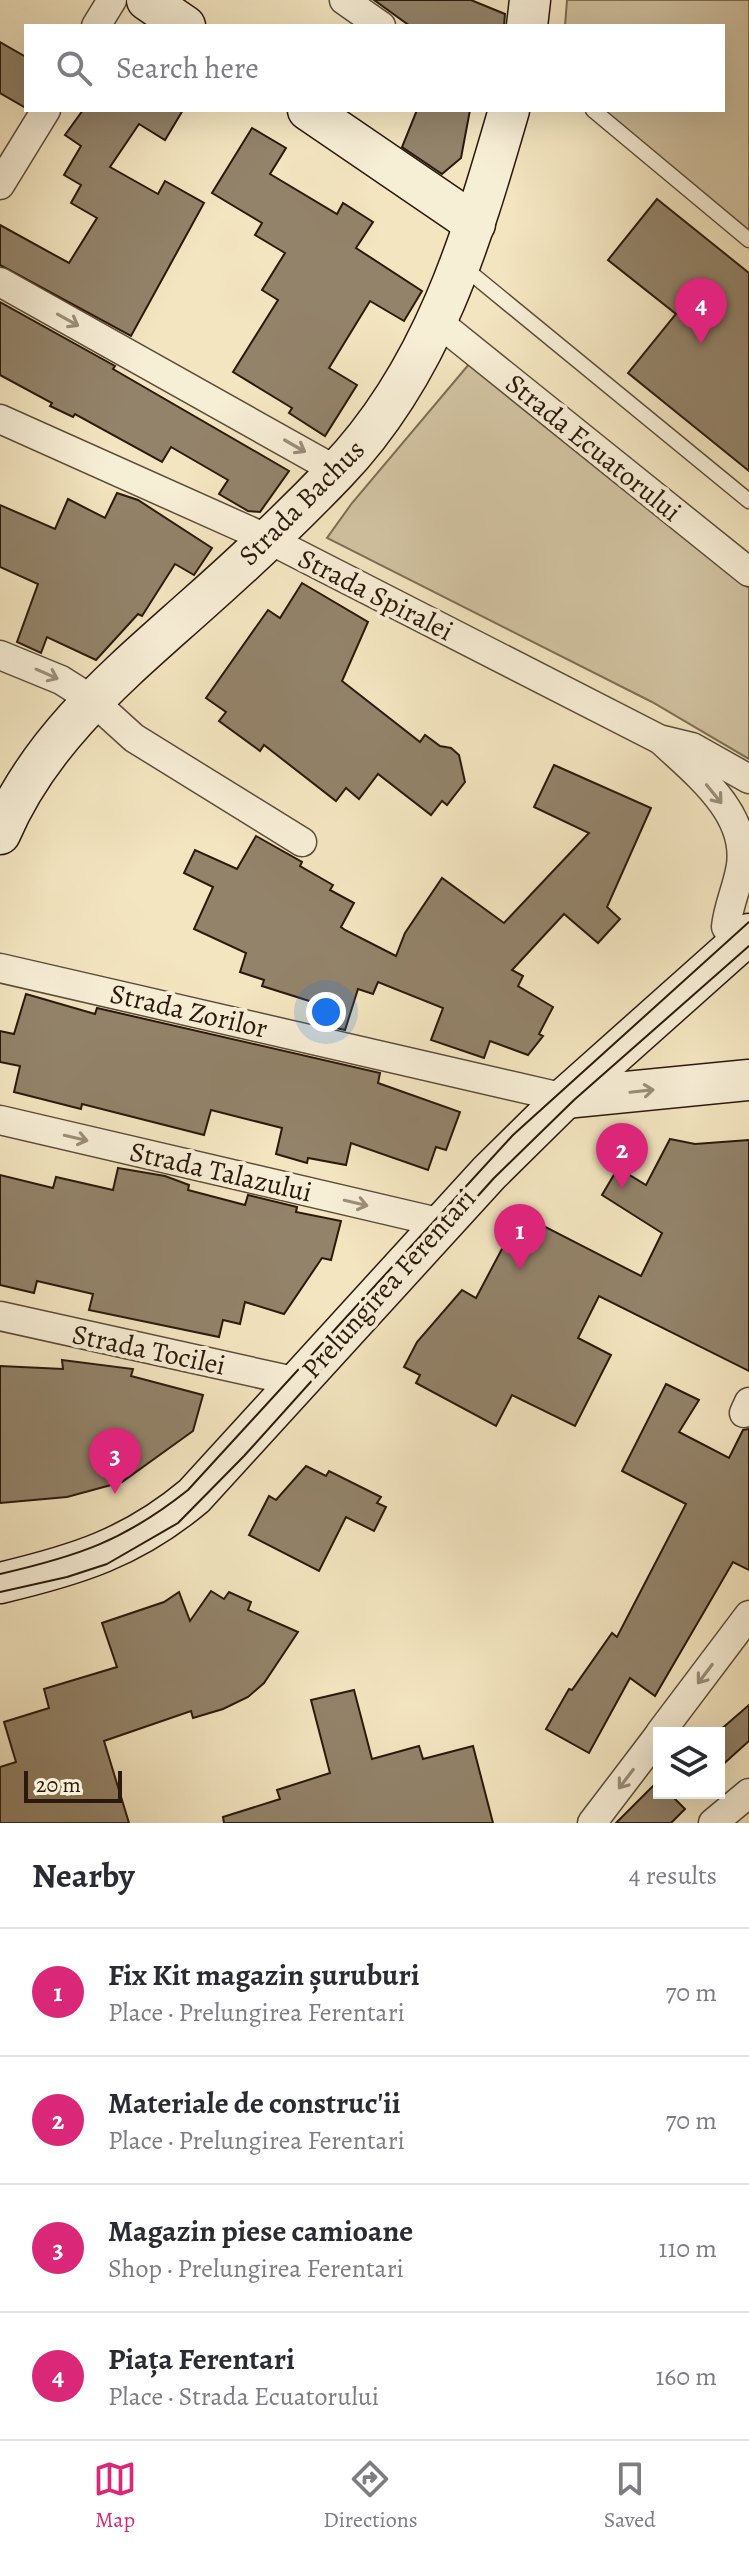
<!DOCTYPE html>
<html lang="en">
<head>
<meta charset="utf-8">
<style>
  :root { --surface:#fff; --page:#f7f7f7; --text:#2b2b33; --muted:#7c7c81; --line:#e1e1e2; --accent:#db2777 }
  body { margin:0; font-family:Alegreya,serif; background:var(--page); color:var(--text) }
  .controls { position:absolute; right:24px; bottom:24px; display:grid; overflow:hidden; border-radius:0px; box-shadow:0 8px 32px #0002 }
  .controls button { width:72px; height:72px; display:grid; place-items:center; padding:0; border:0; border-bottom:2px solid var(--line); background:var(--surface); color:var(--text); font:40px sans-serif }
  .scale { position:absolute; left:24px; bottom:20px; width:98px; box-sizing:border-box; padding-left:8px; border:4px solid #2a190c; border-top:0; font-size:22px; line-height:28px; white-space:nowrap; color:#2a190c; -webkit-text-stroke:6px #f7eed6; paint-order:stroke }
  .you { position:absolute; left:326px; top:1012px; width:28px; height:28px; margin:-20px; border:6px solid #fff; border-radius:50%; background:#1a73e8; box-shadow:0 0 0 12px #1a73e833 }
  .badge { display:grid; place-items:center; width:52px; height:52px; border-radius:50%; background:var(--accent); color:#fff; font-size:26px; font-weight:700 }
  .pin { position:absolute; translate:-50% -66px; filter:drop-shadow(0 2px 4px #0008) }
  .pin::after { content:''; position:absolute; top:42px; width:28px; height:24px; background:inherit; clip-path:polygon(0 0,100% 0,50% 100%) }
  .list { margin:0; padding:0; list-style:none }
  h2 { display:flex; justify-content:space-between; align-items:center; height:104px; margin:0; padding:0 32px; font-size:34px }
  h2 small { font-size:26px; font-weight:400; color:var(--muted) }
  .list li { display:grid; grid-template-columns:52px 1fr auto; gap:24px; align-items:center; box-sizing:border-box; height:128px; padding:0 32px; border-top:2px solid var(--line) }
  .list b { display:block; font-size:30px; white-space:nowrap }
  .list p { margin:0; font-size:26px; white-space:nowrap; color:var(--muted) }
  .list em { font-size:26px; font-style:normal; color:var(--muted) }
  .icon { flex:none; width:44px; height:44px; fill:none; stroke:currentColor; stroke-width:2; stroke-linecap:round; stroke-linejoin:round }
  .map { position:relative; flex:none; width:749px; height:1823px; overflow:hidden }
  .search { position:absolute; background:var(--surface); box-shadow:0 8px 32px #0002; left:24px; right:24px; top:24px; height:88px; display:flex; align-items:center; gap:20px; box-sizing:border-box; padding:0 28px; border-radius:0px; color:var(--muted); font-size:30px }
  .sheet { height:616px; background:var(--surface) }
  nav { display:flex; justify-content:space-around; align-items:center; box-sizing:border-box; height:112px; border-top:2px solid var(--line); background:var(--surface); font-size:22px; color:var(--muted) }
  nav a { display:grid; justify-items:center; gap:4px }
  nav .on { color:var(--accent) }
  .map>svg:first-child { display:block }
</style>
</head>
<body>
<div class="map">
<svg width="749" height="1823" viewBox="0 0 749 1823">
  <rect width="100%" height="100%" fill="#f3e5c0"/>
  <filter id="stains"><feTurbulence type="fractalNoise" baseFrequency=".0025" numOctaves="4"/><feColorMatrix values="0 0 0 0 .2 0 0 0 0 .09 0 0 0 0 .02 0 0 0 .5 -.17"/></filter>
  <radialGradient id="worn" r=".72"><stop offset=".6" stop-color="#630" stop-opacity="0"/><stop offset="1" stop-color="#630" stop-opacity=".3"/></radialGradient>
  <!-- green -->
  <g fill="#d1c2a1" stroke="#7e6e56" stroke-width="2">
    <polygon points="567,0 749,0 749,236 598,110 723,110 723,26 565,26"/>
    <polygon points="470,363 749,588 749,759 652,702 327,538 352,503"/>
  </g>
  <!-- building -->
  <g fill="#93836a" stroke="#2a190c" stroke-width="2">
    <polygon points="374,0 471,0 505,14 504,26 410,26"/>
    <polygon points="0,42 26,57 26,108 0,93"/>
    <polygon points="83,110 183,110 165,140 139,124 110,167 158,194 165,181 204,203 131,336 0,265 0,225 69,263 97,218 71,203 81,185 64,175 81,146 65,135"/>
    <polygon points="417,110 470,110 461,158 442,174 402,147"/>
    <polygon points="252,128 286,148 270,174 337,214 343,203 373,222 356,248 422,291 404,321 370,301 329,368 357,385 325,436 289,413 292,408 233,372 278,300 262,290 285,253 255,235 262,223 212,193"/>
    <polygon points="657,199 749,273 749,471 628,373 676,314 608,260"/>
    <polygon points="0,302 115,366 113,369 289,471 260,512 248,511 219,494 228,480 171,447 162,462 75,414 73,417 50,406 52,403 0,375"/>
    <polygon points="117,493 138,500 212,548 194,575 175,564 142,616 138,614 96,660 47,637 41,653 17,642 38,584 0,567 0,505 55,529 68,499 105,518"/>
    <polygon points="302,583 368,622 342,681 420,742 425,735 440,746 451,748 459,755 465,782 447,805 442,801 431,815 378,774 359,799 346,788 336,801 264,745 260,751 219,721 226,712 206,698 268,610 280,618"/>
    <polygon points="554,765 651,808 607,907 620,919 598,943 564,914 512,970 523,976 518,986 553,1007 539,1034 543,1036 528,1055 490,1041 484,1058 431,1040 443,1008 378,982 373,994 358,989 345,1030 315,1023 322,1005 262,986 264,980 240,972 246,953 194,929 213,887 184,873 195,850 237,869 256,836 302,862 300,866 333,885 330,890 354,903 341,927 345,930 396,956 405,933 442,878 504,923 589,833 534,807"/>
    <polygon points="26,994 95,1014 97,1008 380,1073 378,1083 460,1112 446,1150 436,1147 428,1170 351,1143 346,1165 308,1158 307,1163 276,1154 282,1128 211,1110 204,1135 82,1104 81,1109 14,1092 20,1066 0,1062 0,1031 14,1034"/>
    <polygon points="670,1139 695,1144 749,1140 749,1371 599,1296 578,1338 611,1355 575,1426 512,1395 496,1426 416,1383 420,1375 404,1367 417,1342 462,1290 476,1298 504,1245 517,1251 532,1220 641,1276 662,1233 602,1195 618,1168 646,1185"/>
    <polygon points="118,1168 165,1176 189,1185 188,1190 245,1205 248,1195 297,1207 296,1212 341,1221 331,1260 322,1258 284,1314 245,1302 240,1324 223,1320 219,1337 89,1310 93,1294 37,1281 34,1293 0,1285 0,1175 53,1188 56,1177 113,1190"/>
    <polygon points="62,1360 133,1369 131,1376 203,1395 193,1431 122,1482 67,1497 0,1503 0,1366 63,1369"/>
    <polygon points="666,1384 699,1400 679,1432 729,1458 743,1430 749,1429 749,1570 733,1562 655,1696 630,1678 589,1753 546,1729 569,1689 572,1690 612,1633 617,1637 686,1504 622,1471"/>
    <polygon points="306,1466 326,1476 329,1471 381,1497 377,1503 386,1507 374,1531 346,1517 319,1571 249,1535 269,1496 276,1500"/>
    <polygon points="211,1591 224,1599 229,1592 251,1602 248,1610 298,1632 264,1683 248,1697 223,1709 193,1718 191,1711 104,1741 129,1823 0,1823 0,1767 16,1762 4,1722 49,1708 44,1689 117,1667 102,1623 164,1602 179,1592 190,1621"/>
    <polygon points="354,1690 372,1759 419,1746 423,1759 473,1746 493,1823 224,1823 223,1817 280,1799 277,1790 330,1773 311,1700"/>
    <polygon points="749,1705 749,1741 719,1768 719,1731"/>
    <polygon points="658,1781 659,1793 669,1793 685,1809 671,1823 616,1823"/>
  </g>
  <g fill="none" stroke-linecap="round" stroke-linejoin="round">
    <defs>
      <g id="lane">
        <polyline points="593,110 749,240"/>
        <polyline points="461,265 749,501"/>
      </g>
      <g id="street">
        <polyline points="344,0 381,26"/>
        <polyline points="96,26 112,0"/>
        <polyline points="0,185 46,110"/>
        <polyline points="0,282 337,471"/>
        <polyline points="438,322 749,572"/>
        <polyline points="0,419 268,539 659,739 692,747 749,779"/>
        <polyline points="0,655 61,680 91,699 134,738 302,842"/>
        <path d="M663 742C697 774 748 813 741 865 738 886 728 906 726 927L737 944"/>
        <polyline points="0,968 565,1098"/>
        <polyline points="0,1120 442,1223"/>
        <polyline points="0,1316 298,1382"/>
        <polyline points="744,1413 749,1402"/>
        <polyline points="660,1733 749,1615"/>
        <polyline points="592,1823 659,1735"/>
        <polyline points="713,1823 749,1793"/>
      </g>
      <g id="secondary">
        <polyline points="147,0 185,26"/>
        <polyline points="527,26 530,0"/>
        <polyline points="308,110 475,224"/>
        <path d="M0 834C40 740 117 676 191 610 241 566 290 520 336 472 433 371 471 241 509 110"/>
        <polyline points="565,1098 749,1080"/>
        <path d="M0 1583C76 1565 132 1548 194 1496L489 1173 565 1098 749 934"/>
      </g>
    </defs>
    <!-- lane casing -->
    <use href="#lane" stroke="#5c4c39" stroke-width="17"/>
    <!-- street casing -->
    <use href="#street" stroke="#5c4c39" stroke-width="31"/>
    <!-- secondary casing -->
    <use href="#secondary" stroke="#2a190c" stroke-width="43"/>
    <!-- lane -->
    <use href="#lane" stroke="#f7eed6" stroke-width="14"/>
    <!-- street -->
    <use href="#street" stroke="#f7eed6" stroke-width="28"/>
    <!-- secondary -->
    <use href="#secondary" stroke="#f7eed6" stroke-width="40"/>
    <!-- tram -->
    <g stroke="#2a190c" stroke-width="2">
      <path d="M0 1574C78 1556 124 1541 188 1490L513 1135 749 922"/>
      <polyline points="0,1592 67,1577 107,1564 178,1523 244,1456 494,1178 574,1100 749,946"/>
    </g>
  </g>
  <!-- one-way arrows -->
  <defs><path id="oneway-shaft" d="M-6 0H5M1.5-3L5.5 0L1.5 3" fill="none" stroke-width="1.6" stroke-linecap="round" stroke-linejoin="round" transform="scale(2)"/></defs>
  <g stroke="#9b8e7b">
    <use href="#oneway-shaft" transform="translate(68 320) rotate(29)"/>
    <use href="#oneway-shaft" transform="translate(295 446) rotate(30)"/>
    <use href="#oneway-shaft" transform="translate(47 674) rotate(24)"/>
    <use href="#oneway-shaft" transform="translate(714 794) rotate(51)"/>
    <use href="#oneway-shaft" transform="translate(642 1091) rotate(-6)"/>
    <use href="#oneway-shaft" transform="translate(76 1138) rotate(13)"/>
    <use href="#oneway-shaft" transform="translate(356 1203) rotate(13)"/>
    <use href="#oneway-shaft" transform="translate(705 1674) rotate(127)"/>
    <use href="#oneway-shaft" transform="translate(626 1779) rotate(127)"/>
  </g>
  <g text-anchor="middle" stroke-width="8" stroke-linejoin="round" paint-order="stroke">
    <!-- street labels -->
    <g font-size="28" fill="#2a190c" stroke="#f7eed6">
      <text transform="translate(594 447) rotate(39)" y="10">Strada Ecuatorului</text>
      <text transform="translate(301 502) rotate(-45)" y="10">Strada Bachus</text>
      <text transform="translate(376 594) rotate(27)" y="10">Strada Spiralei</text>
      <text transform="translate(189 1010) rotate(13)" y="10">Strada Zorilor</text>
      <text transform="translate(221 1171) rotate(13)" y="10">Strada Talazului</text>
      <text transform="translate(388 1283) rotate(-48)" y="10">Prelungirea Ferentari</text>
      <text transform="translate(149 1349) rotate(12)" y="10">Strada Tocilei</text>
    </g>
  </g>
  <rect width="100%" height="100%" filter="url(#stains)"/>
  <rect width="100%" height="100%" fill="url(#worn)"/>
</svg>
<div class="controls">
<button><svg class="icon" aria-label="layers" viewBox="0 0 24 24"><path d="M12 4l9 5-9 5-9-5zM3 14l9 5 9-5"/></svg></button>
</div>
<div class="scale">20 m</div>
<div class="you"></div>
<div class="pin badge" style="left:520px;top:1270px">1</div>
<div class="pin badge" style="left:622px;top:1189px">2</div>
<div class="pin badge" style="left:115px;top:1494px">3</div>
<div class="pin badge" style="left:701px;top:344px">4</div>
<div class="search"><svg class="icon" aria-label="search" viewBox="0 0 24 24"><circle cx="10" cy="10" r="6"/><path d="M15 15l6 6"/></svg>Search here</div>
</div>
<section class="sheet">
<h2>Nearby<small>4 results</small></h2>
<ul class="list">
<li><span class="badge">1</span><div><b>Fix Kit magazin șuruburi</b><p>Place · Prelungirea Ferentari</p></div><em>70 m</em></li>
<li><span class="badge">2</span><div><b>Materiale de construc'ii</b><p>Place · Prelungirea Ferentari</p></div><em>70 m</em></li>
<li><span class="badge">3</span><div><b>Magazin piese camioane</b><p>Shop · Prelungirea Ferentari</p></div><em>110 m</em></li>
<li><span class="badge">4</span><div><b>Piața Ferentari</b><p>Place · Strada Ecuatorului</p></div><em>160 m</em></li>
</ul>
</section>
<nav>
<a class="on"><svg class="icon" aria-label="map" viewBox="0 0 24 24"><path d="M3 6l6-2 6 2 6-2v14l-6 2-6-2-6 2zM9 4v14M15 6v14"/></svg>Map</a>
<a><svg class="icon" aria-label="directions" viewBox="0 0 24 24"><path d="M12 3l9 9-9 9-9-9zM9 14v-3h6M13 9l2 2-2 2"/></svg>Directions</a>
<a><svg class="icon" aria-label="saved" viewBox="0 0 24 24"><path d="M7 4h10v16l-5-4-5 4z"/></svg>Saved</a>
</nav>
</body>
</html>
